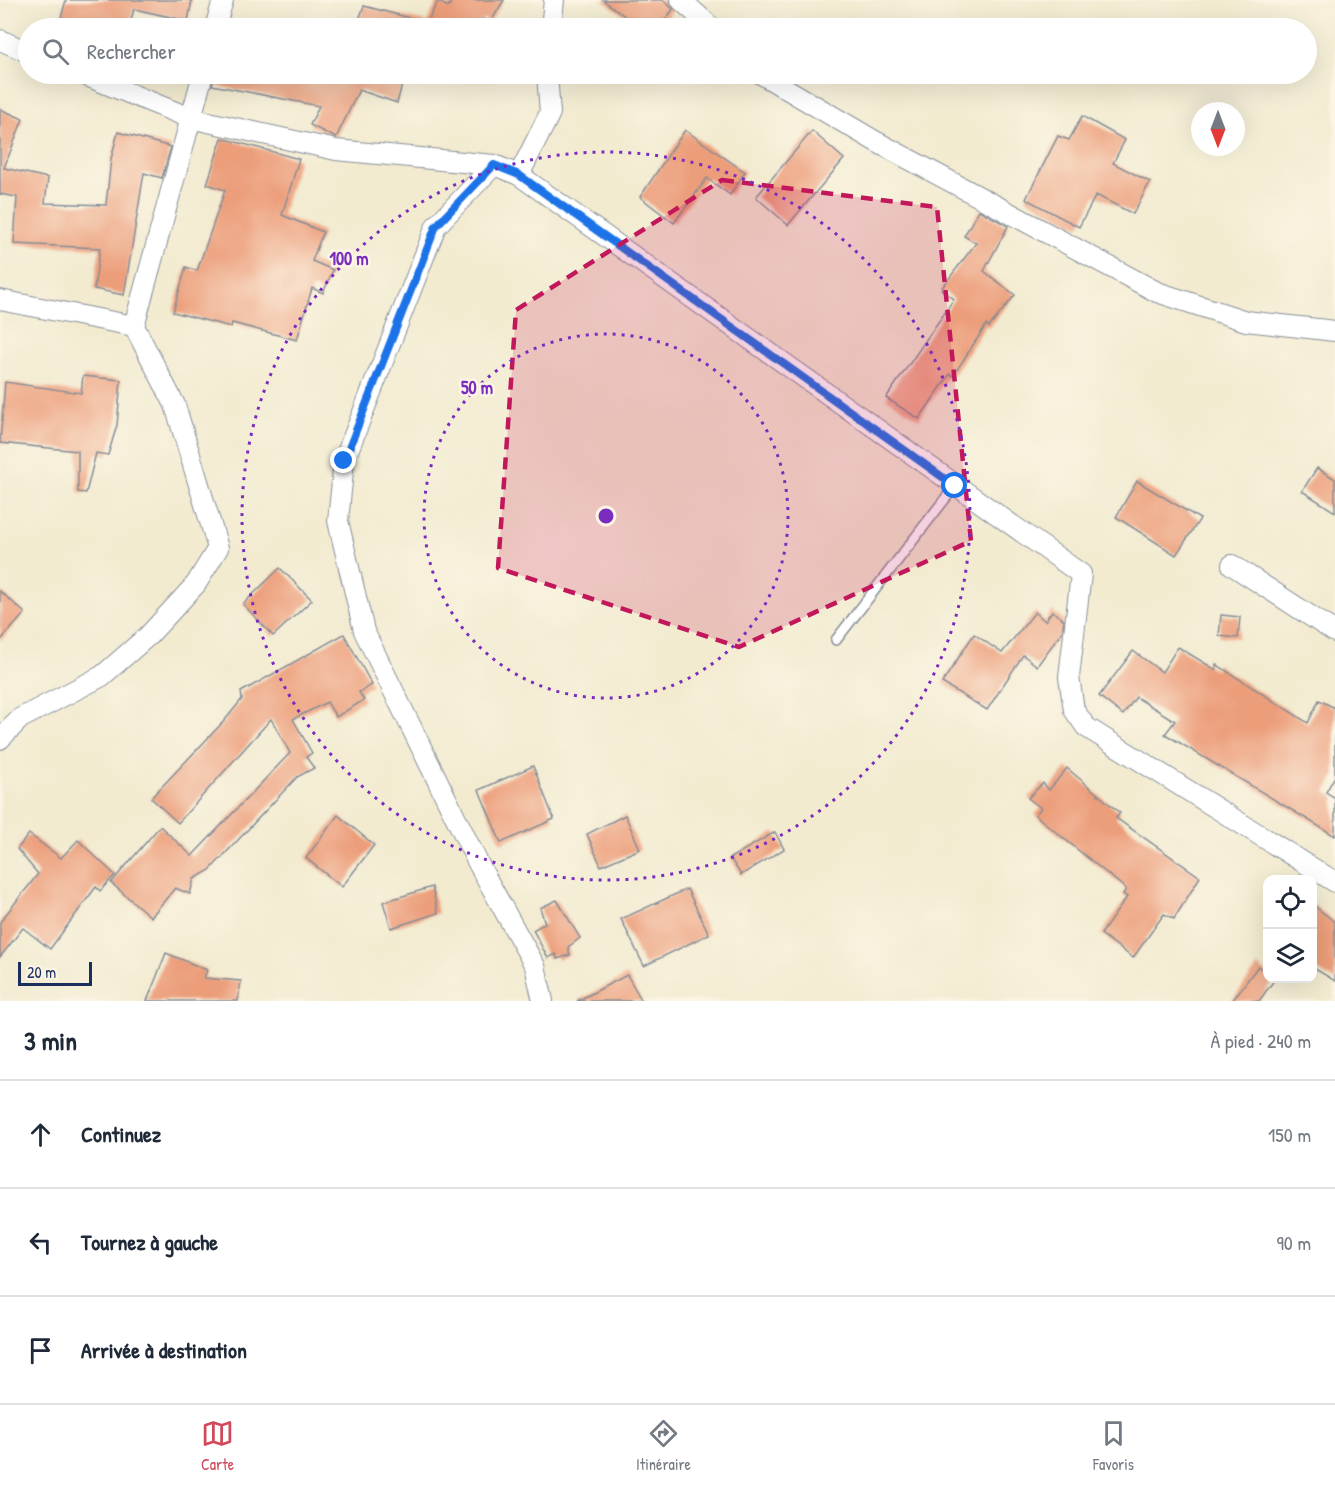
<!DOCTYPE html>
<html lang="fr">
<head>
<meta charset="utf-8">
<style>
  :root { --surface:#fff; --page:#f6f6f7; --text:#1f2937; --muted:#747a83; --line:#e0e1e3; --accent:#d1495b }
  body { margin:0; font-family:"Patrick Hand",sans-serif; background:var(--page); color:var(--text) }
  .controls { position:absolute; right:18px; bottom:18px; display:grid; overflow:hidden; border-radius:12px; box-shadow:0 6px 24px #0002 }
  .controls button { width:54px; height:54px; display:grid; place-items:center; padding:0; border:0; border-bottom:2px solid var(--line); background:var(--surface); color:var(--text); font:30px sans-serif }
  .compass { position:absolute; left:1191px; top:102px; width:54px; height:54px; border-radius:50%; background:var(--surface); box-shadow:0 6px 24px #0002; rotate:180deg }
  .scale { position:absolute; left:18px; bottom:15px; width:74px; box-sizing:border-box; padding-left:6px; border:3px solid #1b2f5e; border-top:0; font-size:16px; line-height:21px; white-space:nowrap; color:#1b2f5e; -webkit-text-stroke:4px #fcf5e5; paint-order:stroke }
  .stop { position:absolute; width:18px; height:18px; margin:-14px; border:4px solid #1a73e8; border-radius:50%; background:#fff }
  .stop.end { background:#1a73e8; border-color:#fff; box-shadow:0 2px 6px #0008 }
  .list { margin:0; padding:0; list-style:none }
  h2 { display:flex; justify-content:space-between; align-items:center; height:78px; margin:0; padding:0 24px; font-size:26px }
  h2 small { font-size:20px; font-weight:400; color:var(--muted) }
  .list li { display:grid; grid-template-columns:39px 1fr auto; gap:18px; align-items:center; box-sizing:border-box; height:108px; padding:0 24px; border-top:2px solid var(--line) }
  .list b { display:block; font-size:22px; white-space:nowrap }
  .list em { font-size:20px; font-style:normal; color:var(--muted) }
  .icon { flex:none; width:33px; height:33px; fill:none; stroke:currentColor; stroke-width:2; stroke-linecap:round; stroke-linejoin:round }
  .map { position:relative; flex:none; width:1335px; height:1001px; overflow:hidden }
  .search { position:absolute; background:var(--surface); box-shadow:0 6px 24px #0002; left:18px; right:18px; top:18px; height:66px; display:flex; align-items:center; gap:15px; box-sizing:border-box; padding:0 21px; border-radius:33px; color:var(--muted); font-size:22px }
  .sheet { height:402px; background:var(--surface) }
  nav { display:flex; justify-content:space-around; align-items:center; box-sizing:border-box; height:84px; border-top:2px solid var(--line); background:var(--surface); font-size:16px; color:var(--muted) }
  nav a { display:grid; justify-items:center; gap:3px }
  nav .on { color:var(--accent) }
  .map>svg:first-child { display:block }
</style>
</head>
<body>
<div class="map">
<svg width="1335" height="1001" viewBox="0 0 1335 1001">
  <rect width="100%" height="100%" fill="#fcf5e5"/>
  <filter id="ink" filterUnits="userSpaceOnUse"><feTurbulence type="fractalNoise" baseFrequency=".0167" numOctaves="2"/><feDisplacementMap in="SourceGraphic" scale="12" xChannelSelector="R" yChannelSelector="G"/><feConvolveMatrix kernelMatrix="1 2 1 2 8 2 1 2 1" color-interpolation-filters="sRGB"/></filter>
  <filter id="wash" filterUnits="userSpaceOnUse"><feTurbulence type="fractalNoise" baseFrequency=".008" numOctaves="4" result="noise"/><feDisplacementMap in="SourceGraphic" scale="24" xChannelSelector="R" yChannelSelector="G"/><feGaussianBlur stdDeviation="1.35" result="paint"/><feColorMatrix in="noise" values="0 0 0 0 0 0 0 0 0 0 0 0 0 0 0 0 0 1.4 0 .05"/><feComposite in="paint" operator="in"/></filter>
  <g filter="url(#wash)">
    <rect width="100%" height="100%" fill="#f2ebd0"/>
    <g id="blocks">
      <!-- building -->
      <g fill="#ec9d79">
        <polygon points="66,0 192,0 188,21 134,9 129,28 107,28 61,18"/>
        <polygon points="449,0 504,0 490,23 483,19 479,25 486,28 356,28 364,6 425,22 424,28 438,1 448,7 452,1"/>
        <polygon points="603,0 663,0 673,9 660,28 641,28"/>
        <polygon points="215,74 405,74 397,103 359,90 336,138 310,125 319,106 212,85"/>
        <polygon points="0,109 23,119 4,168 48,178 45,203 106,205 111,159 118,132 171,147 162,178 144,173 124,295 94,289 100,248 14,244 17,197 0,194"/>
        <polygon points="1082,116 1125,140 1113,163 1150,182 1133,214 1096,195 1079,227 1026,199 1058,136 1069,140"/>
        <polygon points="685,130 745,172 730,195 707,178 674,223 640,197"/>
        <polygon points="812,131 844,159 788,225 756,197"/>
        <polygon points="222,138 299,159 282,215 323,232 312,261 333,270 323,293 312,288 297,340 232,323 231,327 173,312 186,267 197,271 225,190 207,184"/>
        <polygon points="979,210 1008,226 984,271 1015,295 989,327 986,325 953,376 950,374 919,419 886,398 954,299 941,289 976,243 964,236"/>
        <polygon points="83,376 121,380 117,425 108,455 96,453 86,493 78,492 78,451 0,443 5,382 81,393"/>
        <polygon points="1317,468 1335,479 1335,512 1302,491"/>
        <polygon points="1137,481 1200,519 1176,555 1116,517"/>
        <polygon points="280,568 312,600 273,636 243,604"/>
        <polygon points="0,591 25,613 0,641"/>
        <polygon points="1052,611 1064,620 1062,632 1037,666 1023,655 987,710 942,683 974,634 1002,653 1035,612 1045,621"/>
        <polygon points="1221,615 1240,617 1238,638 1219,636"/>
        <polygon points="344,634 372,685 359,692 364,700 336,717 327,702 293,719 312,753 306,757 314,768 297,777 210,870 194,879 190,894 175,888 151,917 111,883 160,826 192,856 290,753 271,719 178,823 151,798 225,720 242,699 241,692"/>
        <polygon points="1178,647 1216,670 1216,664 1308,723 1319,700 1335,708 1335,776 1326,792 1335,798 1335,836 1165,734 1175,721 1136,697 1123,715 1099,696 1133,651 1162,672"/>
        <polygon points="533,766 554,819 501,843 479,790"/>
        <polygon points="1067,768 1120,813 1116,818 1200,877 1174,919 1164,914 1133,958 1101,934 1127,897 1123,894 1126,889 1035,815 1041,808 1028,798 1043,783 1049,790"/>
        <polygon points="338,815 374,845 342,887 306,858"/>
        <polygon points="625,815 640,849 601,866 587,834"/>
        <polygon points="775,832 784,849 741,875 730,858"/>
        <polygon points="29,834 61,858 78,840 115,875 100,891 96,887 50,949 23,928 0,957 0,922 38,874 17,849"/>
        <polygon points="432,887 438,913 391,928 383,902"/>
        <polygon points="687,889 709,934 644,966 621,919"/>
        <polygon points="557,900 580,938 568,947 570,955 557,959 556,954 548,958 533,930 545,923 540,908"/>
        <polygon points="1312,904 1335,922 1335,981 1312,967"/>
        <polygon points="166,953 207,970 204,978 241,981 238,1001 147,1001"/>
        <polygon points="1258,966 1268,974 1268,978 1275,979 1259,1001 1232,1001"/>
        <polygon points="627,975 642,1001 577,1001"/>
      </g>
    </g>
  </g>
  <g filter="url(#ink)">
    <use href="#blocks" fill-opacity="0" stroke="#868d97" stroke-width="1.5"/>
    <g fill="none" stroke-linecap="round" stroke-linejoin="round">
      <defs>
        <polyline id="service" points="836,640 955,486"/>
        <g id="minor">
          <polyline points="681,0 712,28"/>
          <polyline points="215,28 223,0"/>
          <polyline points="551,28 554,0"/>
          <polyline points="0,40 28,52"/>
          <polyline points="82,74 190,118 336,150 494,165"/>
          <polyline points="761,74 875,141 1157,292 1246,321 1335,331"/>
          <polyline points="519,175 550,113 547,74"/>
          <polyline points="0,300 134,326"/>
          <polyline points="1232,565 1335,632"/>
          <polyline points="0,739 21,718 102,676 149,635 196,584 218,548 175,405 134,326 203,74"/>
          <polyline points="543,1001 535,966 479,865 364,631 338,521 344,461 436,226 494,165 519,175 1081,574 1069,677 1074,710 1086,727 1335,882"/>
        </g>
      </defs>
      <!-- service casing -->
      <use href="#service" stroke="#868d97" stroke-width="12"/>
      <!-- minor casing -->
      <use href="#minor" stroke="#868d97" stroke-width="22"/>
      <!-- service -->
      <use href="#service" stroke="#fff" stroke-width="9"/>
      <!-- minor -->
      <use href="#minor" stroke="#fff" stroke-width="20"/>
    </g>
  </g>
  <g fill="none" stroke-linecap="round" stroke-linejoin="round" filter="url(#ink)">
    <!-- route -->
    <polyline stroke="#1a73e8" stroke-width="8" points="344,461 436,226 494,165 519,175 955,486"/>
  </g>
  <!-- marked area -->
  <path fill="#c2185b" fill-opacity="0.2" stroke="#c2185b" stroke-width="4.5" stroke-dasharray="12 8" stroke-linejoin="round" d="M722 180 937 207 971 541 739 647 498 568 516 310Z"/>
  <!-- distance rings -->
  <g fill="none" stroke="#7b2cbf" stroke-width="3" stroke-dasharray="3 6">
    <circle cx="606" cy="516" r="182"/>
    <circle cx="606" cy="516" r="364"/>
  </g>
  <circle cx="606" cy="516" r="9" fill="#7b2cbf" stroke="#fcf5e5" stroke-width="3"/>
  <g font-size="18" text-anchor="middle" font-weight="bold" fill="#7b2cbf" stroke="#fcf5e5" stroke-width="5" stroke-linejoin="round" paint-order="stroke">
    <text x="349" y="265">100 m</text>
    <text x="477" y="394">50 m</text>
  </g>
</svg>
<div class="controls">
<button><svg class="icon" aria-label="locate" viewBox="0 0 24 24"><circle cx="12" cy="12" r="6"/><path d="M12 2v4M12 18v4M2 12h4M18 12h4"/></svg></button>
<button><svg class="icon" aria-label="layers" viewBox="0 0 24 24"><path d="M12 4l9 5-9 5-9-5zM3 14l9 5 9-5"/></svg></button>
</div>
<svg class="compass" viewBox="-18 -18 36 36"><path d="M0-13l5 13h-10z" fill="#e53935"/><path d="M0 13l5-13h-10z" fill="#747a83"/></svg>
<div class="scale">20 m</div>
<div class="stop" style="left:955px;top:486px"></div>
<div class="stop end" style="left:344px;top:461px"></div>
<div class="search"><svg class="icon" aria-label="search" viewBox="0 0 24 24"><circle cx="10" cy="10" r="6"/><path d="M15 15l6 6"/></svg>Rechercher</div>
</div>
<section class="sheet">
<h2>3 min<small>À pied · 240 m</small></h2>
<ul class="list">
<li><svg class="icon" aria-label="ahead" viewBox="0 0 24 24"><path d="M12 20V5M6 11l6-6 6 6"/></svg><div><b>Continuez</b></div><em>150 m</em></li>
<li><svg class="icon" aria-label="left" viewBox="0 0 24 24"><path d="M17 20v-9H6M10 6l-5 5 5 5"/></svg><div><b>Tournez à gauche</b></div><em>90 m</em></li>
<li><svg class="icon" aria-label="arrive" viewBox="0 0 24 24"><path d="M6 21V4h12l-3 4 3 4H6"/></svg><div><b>Arrivée à destination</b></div></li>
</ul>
</section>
<nav>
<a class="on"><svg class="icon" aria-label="map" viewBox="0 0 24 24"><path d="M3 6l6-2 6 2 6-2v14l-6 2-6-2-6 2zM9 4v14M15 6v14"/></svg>Carte</a>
<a><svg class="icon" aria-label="directions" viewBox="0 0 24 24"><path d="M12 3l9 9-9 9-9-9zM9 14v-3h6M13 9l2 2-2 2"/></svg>Itinéraire</a>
<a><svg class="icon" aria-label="saved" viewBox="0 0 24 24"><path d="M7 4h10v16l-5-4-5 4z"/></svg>Favoris</a>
</nav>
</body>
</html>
